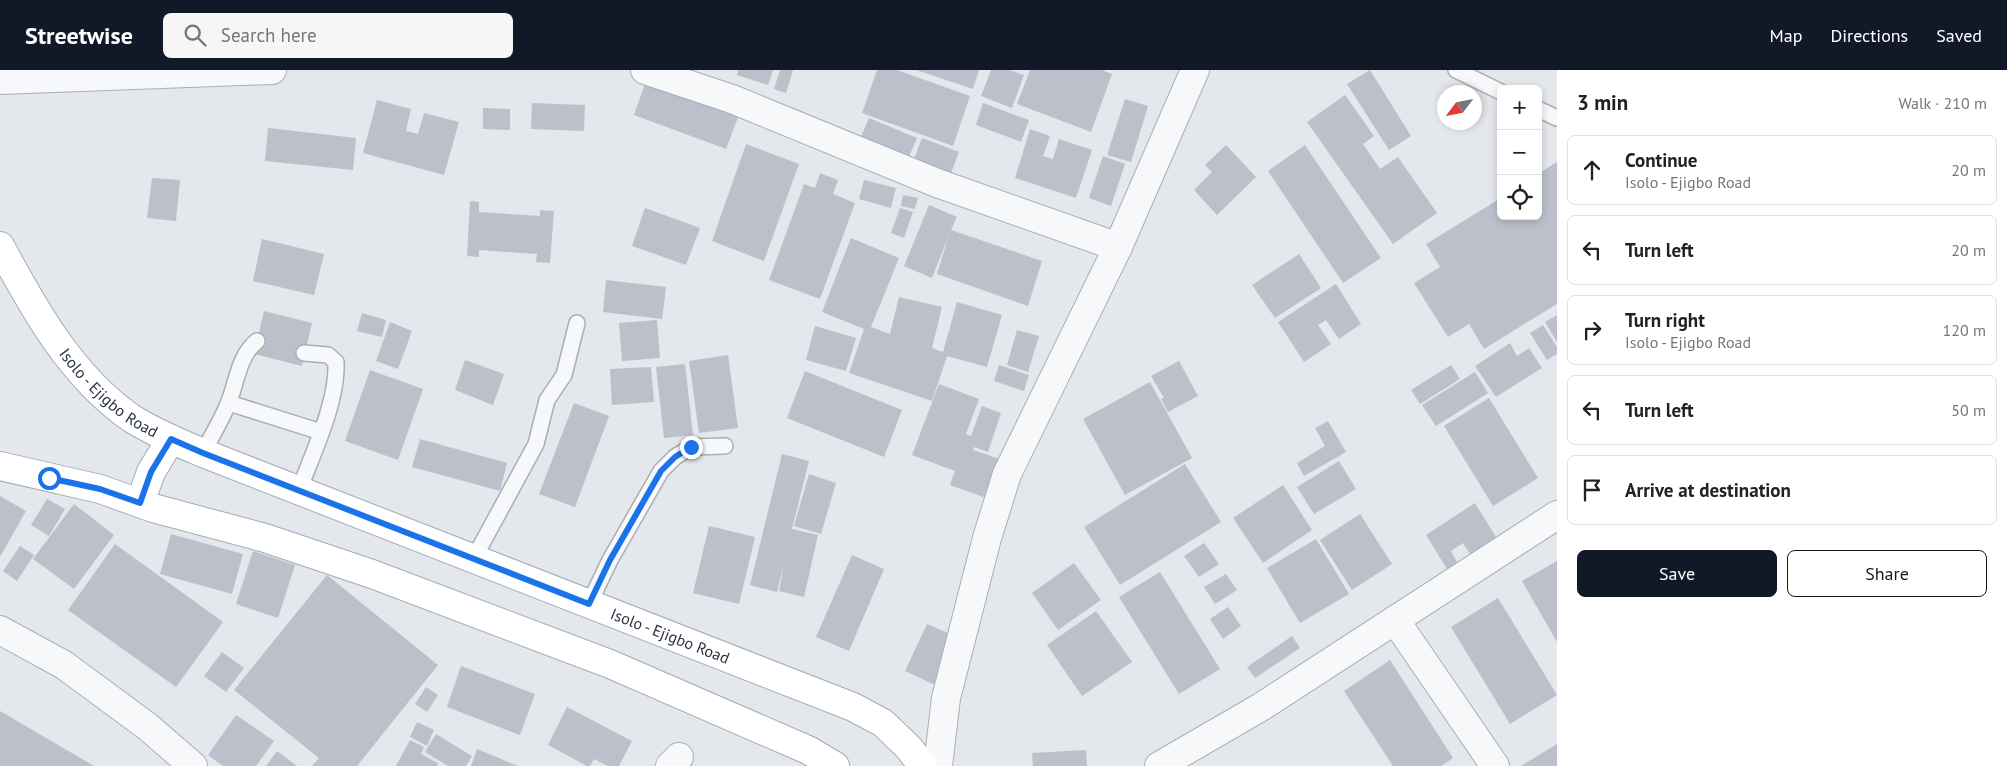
<!DOCTYPE html>
<html lang="en">
<head>
<meta charset="utf-8">
<style>
  :root { --surface:#fff; --page:#f6f6f6; --text:#222; --muted:#767676; --line:#e0e0e0; --accent:#111827 }
  body { margin:0; font-family:"PT Sans",sans-serif; background:var(--page); color:var(--text) }
  .controls { position:absolute; right:15px; top:15px; display:grid; overflow:hidden; border-radius:8px; box-shadow:0 2px 8px #0003 }
  .controls button { width:45px; height:45px; display:grid; place-items:center; padding:0; border:0; border-bottom:1px solid var(--line); background:var(--surface); color:var(--text); font:25px sans-serif }
  .compass { position:absolute; left:1437px; top:15px; width:45px; height:45px; border-radius:50%; background:var(--surface); box-shadow:0 2px 8px #0003; rotate:238deg }
  .stop { position:absolute; width:15px; height:15px; margin:-11px; border:4px solid #1a73e8; border-radius:50%; background:#fff }
  .stop.end { background:#1a73e8; border-color:#fff; box-shadow:0 1px 5px #0008 }
  .list { margin:0; padding:0; list-style:none }
  h2 { display:flex; justify-content:space-between; align-items:center; height:65px; margin:0; padding:0 20px; font-size:21px }
  h2 small { font-size:16px; font-weight:400; color:var(--muted) }
  .list li { display:grid; grid-template-columns:32px 1fr auto; gap:15px; align-items:center; box-sizing:border-box; height:70px; margin:0 10px 10px; padding:0 10px; border:1px solid var(--line); border-radius:8px }
  .list b { display:block; font-size:19px; white-space:nowrap }
  .list p { margin:0; font-size:16px; white-space:nowrap; color:var(--muted) }
  .list em { font-size:16px; font-style:normal; color:var(--muted) }
  .actions { display:flex; gap:10px; padding:15px 20px }
  .actions a { flex:1; padding:11px 0; border:1px solid var(--accent); border-radius:8px; text-align:center; font-size:18px; color:var(--accent) }
  .actions .main { background:var(--accent); color:#fff }
  .icon { flex:none; width:28px; height:28px; fill:none; stroke:currentColor; stroke-width:2; stroke-linecap:round; stroke-linejoin:round }
  .map { position:relative; flex:none; width:1557px; height:696px; overflow:hidden }
  header { display:flex; align-items:center; gap:30px; box-sizing:border-box; height:70px; padding:0 25px; background:var(--accent); color:#fff }
  header strong { font-size:24px }
  nav { display:flex; gap:28px; margin-inline-start:auto; font-size:18px }
  .search { width:350px; height:45px; background:var(--page); display:flex; align-items:center; gap:12px; box-sizing:border-box; padding:0 18px; border-radius:8px; color:var(--muted); font-size:19px }
  main { display:flex }
  aside { flex:1; background:var(--surface) }
  .map>svg:first-child { display:block }
</style>
</head>
<body>
<header>
<strong>Streetwise</strong>
<div class="search"><svg class="icon" aria-label="search" viewBox="0 0 24 24"><circle cx="10" cy="10" r="6"/><path d="M15 15l6 6"/></svg>Search here</div>
<nav><a>Map</a><a>Directions</a><a>Saved</a></nav>
</header>
<main>
<div class="map">
<svg width="1557" height="696" viewBox="0 0 1557 696">
  <rect width="100%" height="100%" fill="#e4e7ec"/>
  <!-- building -->
  <g fill="#bbc0ca">
    <polygon points="738,0 773,0 768,15 737,5"/>
    <polygon points="780,0 793,0 786,23 774,19"/>
    <polygon points="877,0 897,0 970,26 953,76 862,43"/>
    <polygon points="916,0 979,0 973,19"/>
    <polygon points="991,0 1010,0 1024,5 1012,38 981,26"/>
    <polygon points="1030,0 1102,0 1112,4 1091,62 1017,34"/>
    <polygon points="1370,0 1411,66 1389,80 1347,14"/>
    <polygon points="647,8 740,42 726,79 634,45"/>
    <polygon points="1345,25 1374,66 1363,74 1380,99 1398,87 1437,143 1393,174 1307,52"/>
    <polygon points="1125,29 1148,36 1131,92 1107,85"/>
    <polygon points="377,30 411,39 406,61 418,64 424,43 459,52 444,105 363,83"/>
    <polygon points="532,33 585,35 584,61 531,59"/>
    <polygon points="983,33 1029,50 1021,72 976,55"/>
    <polygon points="483,38 510,39 510,60 483,59"/>
    <polygon points="869,48 917,68 908,89 860,69"/>
    <polygon points="268,58 356,68 353,100 265,91"/>
    <polygon points="1030,59 1050,66 1043,86 1053,89 1059,69 1092,80 1076,128 1015,108"/>
    <polygon points="922,68 959,82 951,103 914,89"/>
    <polygon points="746,74 799,94 764,191 712,171"/>
    <polygon points="1226,75 1256,107 1217,145 1194,120 1212,102 1205,95"/>
    <polygon points="1305,75 1381,188 1343,213 1268,101"/>
    <polygon points="1103,86 1125,94 1111,136 1089,128"/>
    <polygon points="1557,92 1557,234 1484,279 1469,254 1448,267 1414,213 1440,197 1426,174 1501,128 1501,146 1538,146 1538,104"/>
    <polygon points="820,103 838,110 833,124 855,133 820,229 769,210 804,114 815,118"/>
    <polygon points="152,108 180,110 176,151 147,148"/>
    <polygon points="864,110 896,118 891,138 859,129"/>
    <polygon points="903,125 918,128 915,139 901,136"/>
    <polygon points="470,131 479,132 479,142 540,146 540,140 554,141 550,193 536,192 537,184 479,180 479,187 467,186"/>
    <polygon points="929,135 957,147 951,160 1042,191 1028,236 937,204 949,165 932,208 904,196"/>
    <polygon points="645,138 700,158 686,195 632,176"/>
    <polygon points="900,138 913,142 904,168 891,163"/>
    <polygon points="851,168 899,188 871,257 890,264 899,227 942,237 932,278 943,282 957,232 1002,245 987,297 947,286 932,331 849,303 864,259 822,242"/>
    <polygon points="262,169 324,184 314,225 253,211"/>
    <polygon points="1299,184 1321,218 1275,248 1252,215"/>
    <polygon points="606,210 666,217 662,249 603,242"/>
    <polygon points="1336,214 1361,254 1339,269 1326,250 1318,255 1331,274 1304,292 1278,252"/>
    <polygon points="264,241 312,253 302,296 254,284"/>
    <polygon points="362,243 386,250 382,267 357,261"/>
    <polygon points="1557,245 1557,272 1545,252"/>
    <polygon points="657,250 660,288 622,291 619,253"/>
    <polygon points="390,252 412,261 398,299 376,291"/>
    <polygon points="1543,255 1557,277 1557,284 1547,290 1530,263"/>
    <polygon points="815,256 856,268 846,301 806,290"/>
    <polygon points="1017,260 1039,266 1028,302 1007,295"/>
    <polygon points="1510,273 1517,286 1529,278 1542,298 1496,327 1475,296"/>
    <polygon points="728,285 738,358 699,363 689,291"/>
    <polygon points="465,290 504,304 493,335 455,320"/>
    <polygon points="1179,291 1198,326 1168,342 1161,329 1164,328 1151,306"/>
    <polygon points="685,294 693,365 664,368 656,297"/>
    <polygon points="999,295 1029,305 1024,321 994,311"/>
    <polygon points="1451,295 1460,309 1420,334 1411,320"/>
    <polygon points="651,297 654,332 612,335 610,299"/>
    <polygon points="370,300 423,319 398,390 345,371"/>
    <polygon points="805,301 902,340 884,387 787,348"/>
    <polygon points="1475,302 1488,323 1436,356 1422,335"/>
    <polygon points="1150,312 1192,388 1125,425 1083,349"/>
    <polygon points="939,314 979,329 966,364 971,366 982,336 1001,343 988,382 974,377 973,380 1003,390 989,429 950,415 955,401 912,385"/>
    <polygon points="1489,328 1538,408 1493,436 1444,356"/>
    <polygon points="574,333 609,346 575,437 539,424"/>
    <polygon points="1328,351 1346,382 1304,406 1297,393 1325,376 1315,358"/>
    <polygon points="420,369 507,393 500,421 412,397"/>
    <polygon points="782,384 809,391 792,459 818,465 804,527 779,521 784,494 777,522 750,515"/>
    <polygon points="1339,391 1356,419 1314,444 1297,417"/>
    <polygon points="1185,394 1221,452 1120,515 1084,457"/>
    <polygon points="809,404 836,413 821,464 794,456"/>
    <polygon points="1283,415 1312,460 1263,493 1233,448"/>
    <polygon points="0,426 26,441 0,487"/>
    <polygon points="47,429 65,439 49,466 31,455"/>
    <polygon points="1475,433 1496,467 1470,484 1463,473 1451,481 1457,492 1447,499 1426,465"/>
    <polygon points="74,434 114,465 74,519 33,489"/>
    <polygon points="1360,444 1392,494 1352,520 1320,470"/>
    <polygon points="709,456 755,467 739,534 693,523"/>
    <polygon points="171,464 243,484 232,524 160,504"/>
    <polygon points="1316,469 1349,524 1300,553 1267,498"/>
    <polygon points="1204,473 1219,494 1199,507 1184,486"/>
    <polygon points="115,474 223,552 176,617 68,540"/>
    <polygon points="20,476 34,485 17,511 3,501"/>
    <polygon points="253,481 295,495 278,548 236,534"/>
    <polygon points="852,485 884,499 849,581 816,567"/>
    <polygon points="1557,491 1557,572 1522,511"/>
    <polygon points="1074,493 1101,530 1058,560 1032,523"/>
    <polygon points="1160,502 1220,599 1179,624 1119,527"/>
    <polygon points="1226,504 1237,520 1215,534 1204,517"/>
    <polygon points="327,505 438,595 357,696 312,696 319,688 234,620"/>
    <polygon points="1498,528 1557,625 1510,654 1451,557"/>
    <polygon points="1228,537 1241,556 1223,569 1210,549"/>
    <polygon points="1096,541 1132,592 1082,626 1047,575"/>
    <polygon points="927,554 959,568 937,616 905,601"/>
    <polygon points="1292,566 1300,578 1255,608 1247,597"/>
    <polygon points="222,582 244,598 226,622 204,606"/>
    <polygon points="1390,590 1453,688 1441,696 1393,696 1344,621"/>
    <polygon points="461,596 535,624 520,665 447,637"/>
    <polygon points="426,617 438,625 427,642 415,634"/>
    <polygon points="567,637 632,671 619,696 608,696 594,689 590,696 587,696 548,675"/>
    <polygon points="0,641 94,696 0,696"/>
    <polygon points="236,645 274,671 256,696 223,696 208,685"/>
    <polygon points="417,652 434,660 427,676 410,667"/>
    <polygon points="436,664 472,686 466,696 448,696 425,682"/>
    <polygon points="410,670 424,677 421,684 438,693 437,696 396,696"/>
    <polygon points="1557,674 1557,696 1521,696"/>
    <polygon points="477,679 518,696 471,696"/>
    <polygon points="1086,680 1087,696 1033,696 1032,683"/>
    <polygon points="277,681 297,696 266,696"/>
  </g>
  <g fill="none" stroke-linecap="round" stroke-linejoin="round">
    <defs>
      <g id="lane">
        <polyline points="1456,0 1501,22"/>
        <polyline points="1538,39 1557,48"/>
        <polyline points="229,333 321,362"/>
        <path d="M203 383C211 367 221 351 228 334 237 313 238 286 257 271"/>
        <path d="M299 420C313 383 338 331 336 292L328 285 304 283"/>
        <polyline points="473,490 536,374 547,330 564,305 577,253"/>
        <polyline points="589,534 610,490 661,401 675,387 691,377 725,376"/>
      </g>
      <g id="street">
        <polyline points="645,0 732,29 937,113 1118,177"/>
        <polyline points="0,10 272,0"/>
        <polyline points="1395,550 1495,696"/>
        <polyline points="0,560 64,595 148,657 193,696"/>
        <polyline points="670,696 679,687"/>
        <polyline points="938,696 946,628 987,468 1007,404 1118,177 1195,0"/>
        <polyline points="1159,696 1261,637 1557,445"/>
      </g>
      <g id="primary">
        <path id="s1" d="M0 176C34 239 71 306 131 348 153 362 179 373 203 383L853 637 883 653 908 677 923 696"/>
        <polyline points="0,396 100,419 153,438 265,468 372,504 610,594 808,680 835,696"/>
        <polyline points="140,433 151,402 171,369"/>
      </g>
    </defs>
    <!-- lane casing -->
    <use href="#lane" stroke="#a9aeb7" stroke-width="18"/>
    <!-- street casing -->
    <use href="#street" stroke="#a9aeb7" stroke-width="30"/>
    <!-- primary casing -->
    <use href="#primary" stroke="#a3abb8" stroke-width="30"/>
    <!-- lane -->
    <use href="#lane" stroke="#f7f8fa" stroke-width="15"/>
    <!-- street -->
    <use href="#street" stroke="#f7f8fa" stroke-width="28"/>
    <!-- primary -->
    <use href="#primary" stroke="#fff" stroke-width="28"/>
  </g>
  <g fill="none" stroke-linecap="round" stroke-linejoin="round">
    <!-- route -->
    <polyline stroke="#1a73e8" stroke-width="6" points="49,408 100,419 140,433 151,402 171,369 203,383 589,534 610,490 661,401 675,387 691,377"/>
  </g>
  <g text-anchor="middle" stroke-width="4.5" stroke-linejoin="round" paint-order="stroke">
    <!-- street labels -->
    <g font-size="16" fill="#2b3445" stroke="#f4f6f9">
      <text dy="6" stroke="none"><textPath href="#s1" startOffset="185">Isolo - Ejigbo Road</textPath></text>
      <text dy="6" stroke="none"><textPath href="#s1" startOffset="800">Isolo - Ejigbo Road</textPath></text>
    </g>
  </g>
</svg>
<div class="controls">
<button>+</button>
<button>−</button>
<button><svg class="icon" aria-label="locate" viewBox="0 0 24 24"><circle cx="12" cy="12" r="6"/><path d="M12 2v4M12 18v4M2 12h4M18 12h4"/></svg></button>
</div>
<svg class="compass" viewBox="-18 -18 36 36"><path d="M0-13l5 13h-10z" fill="#e53935"/><path d="M0 13l5-13h-10z" fill="#767676"/></svg>
<div class="stop" style="left:49px;top:408px"></div>
<div class="stop end" style="left:691px;top:377px"></div>
</div>
<aside>
<h2>3 min<small>Walk · 210 m</small></h2>
<ul class="list">
<li><svg class="icon" aria-label="ahead" viewBox="0 0 24 24"><path d="M12 20V5M6 11l6-6 6 6"/></svg><div><b>Continue</b><p>Isolo - Ejigbo Road</p></div><em>20 m</em></li>
<li><svg class="icon" aria-label="left" viewBox="0 0 24 24"><path d="M17 20v-9H6M10 6l-5 5 5 5"/></svg><div><b>Turn left</b></div><em>20 m</em></li>
<li><svg class="icon" aria-label="right" viewBox="0 0 24 24"><path d="M7 20v-9h11M14 6l5 5-5 5"/></svg><div><b>Turn right</b><p>Isolo - Ejigbo Road</p></div><em>120 m</em></li>
<li><svg class="icon" aria-label="left" viewBox="0 0 24 24"><path d="M17 20v-9H6M10 6l-5 5 5 5"/></svg><div><b>Turn left</b></div><em>50 m</em></li>
<li><svg class="icon" aria-label="arrive" viewBox="0 0 24 24"><path d="M6 21V4h12l-3 4 3 4H6"/></svg><div><b>Arrive at destination</b></div></li>
</ul>
<div class="actions"><a class="main">Save</a><a>Share</a></div>
</aside>
</main>
</body>
</html>
